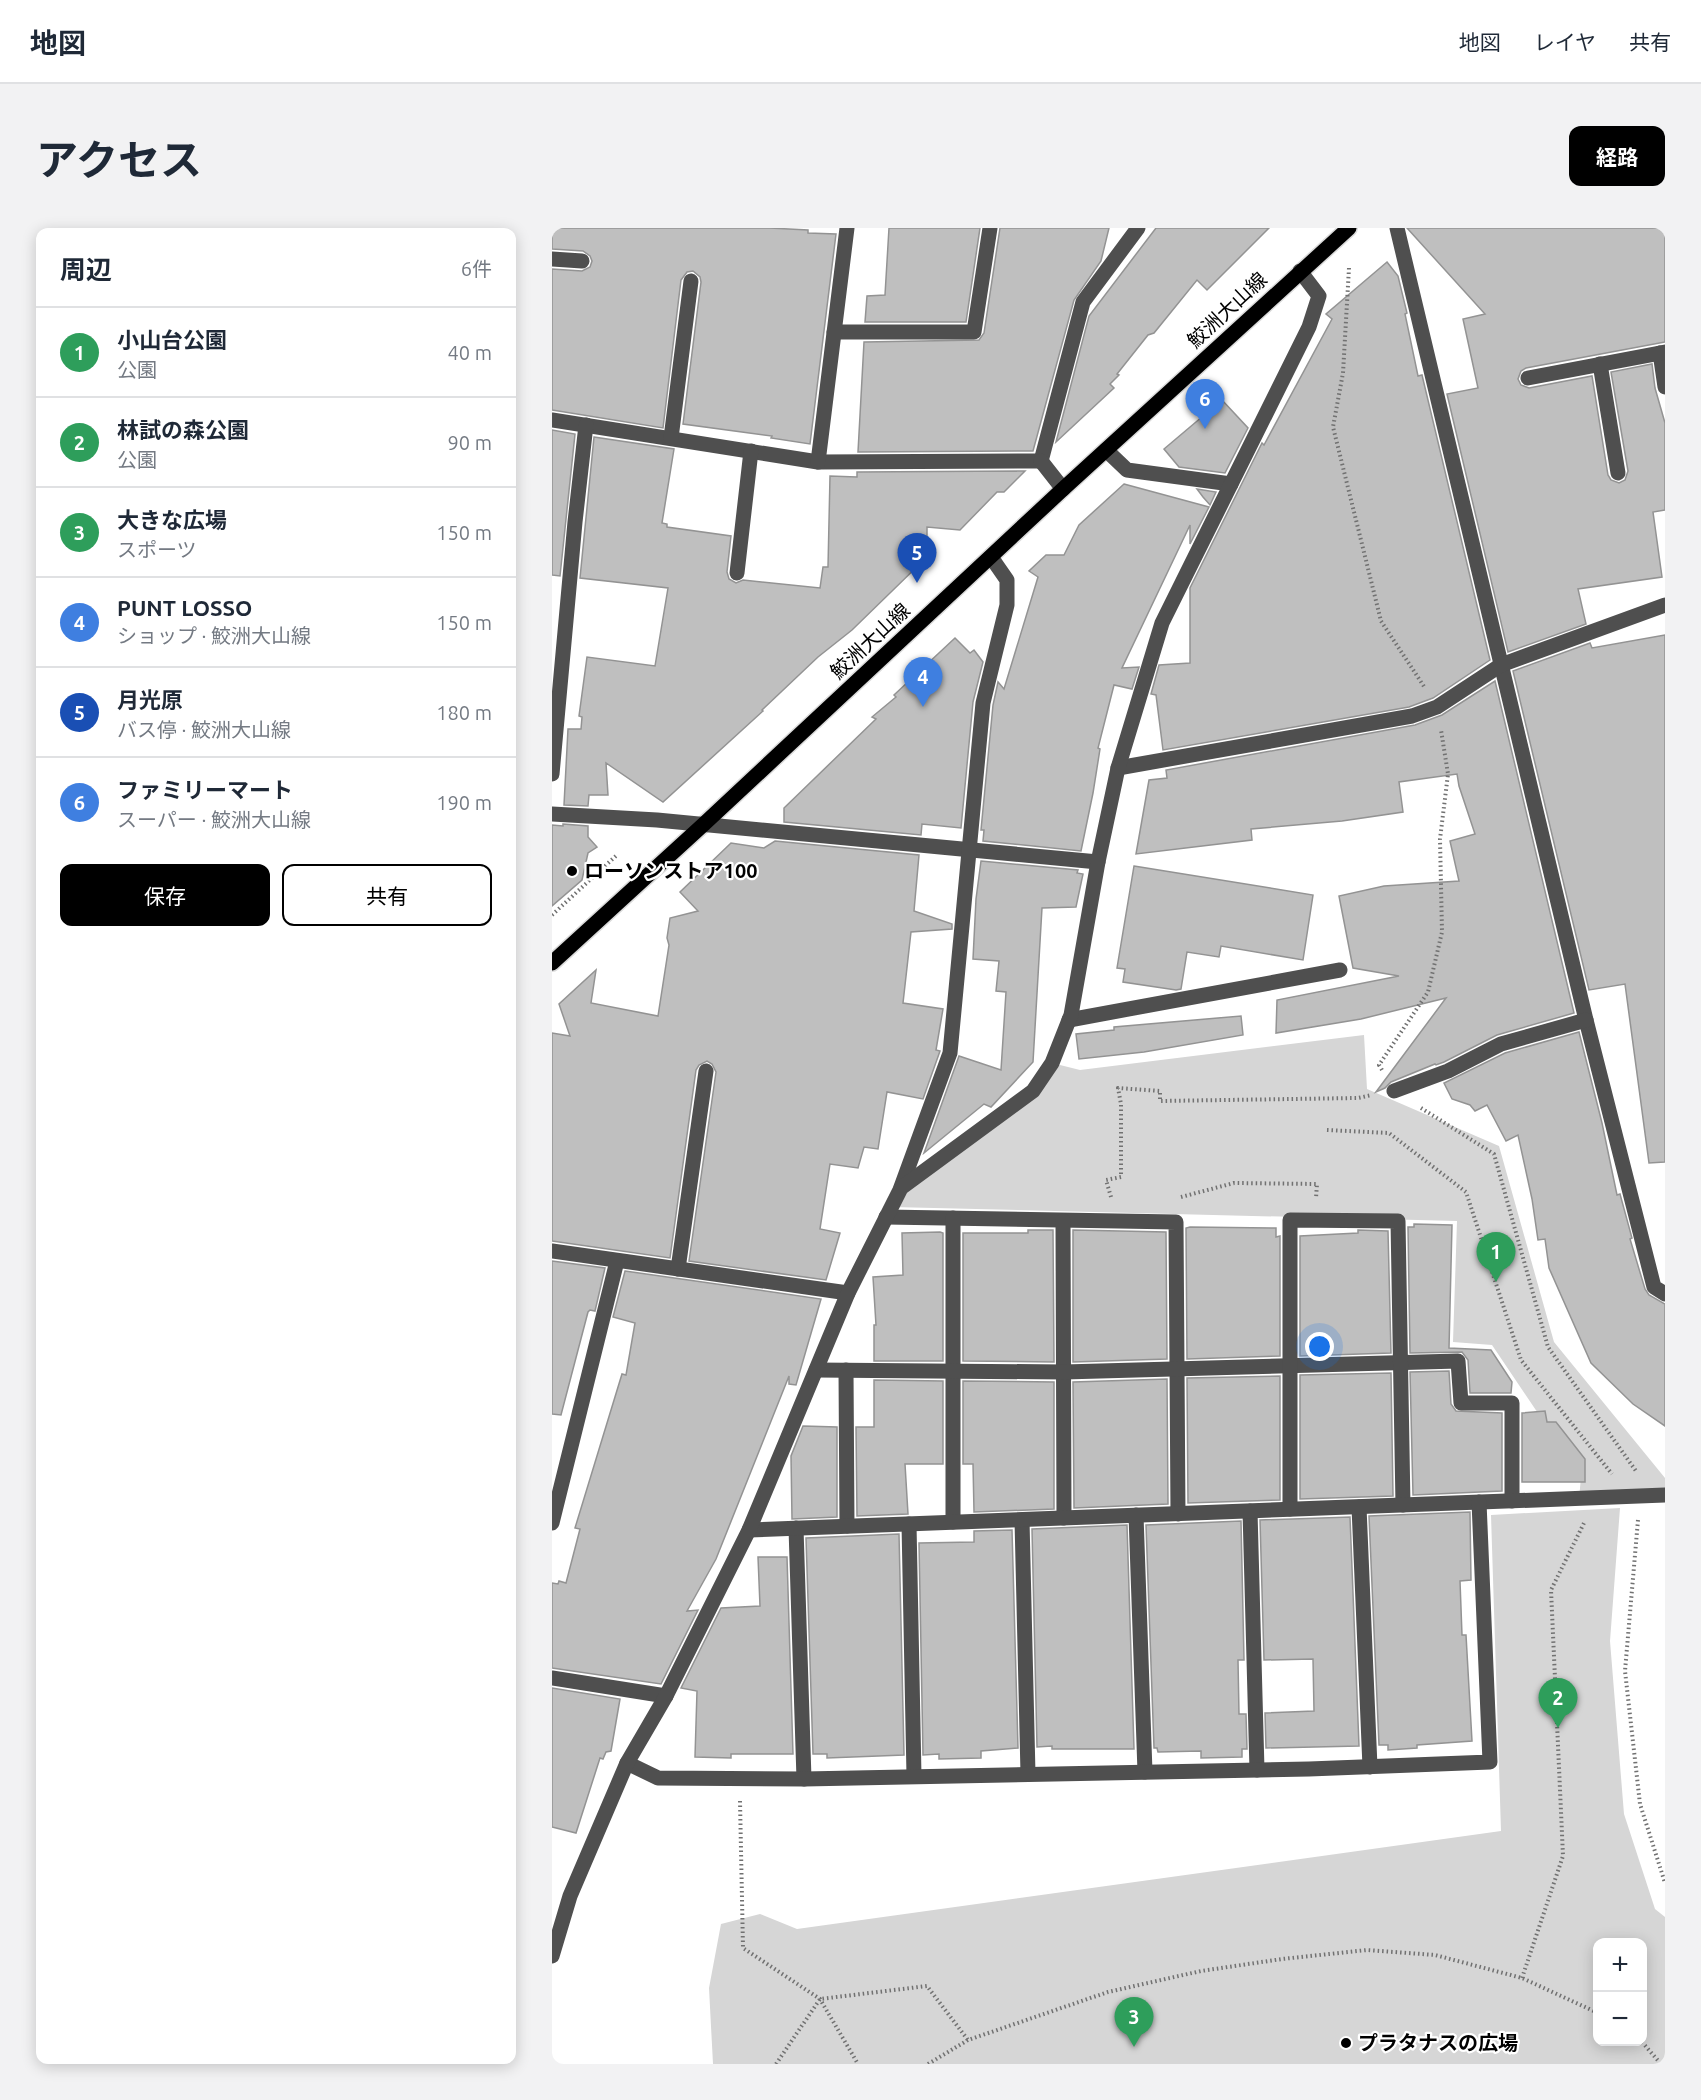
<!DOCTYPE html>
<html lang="ja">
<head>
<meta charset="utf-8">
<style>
  :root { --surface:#fff; --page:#f2f2f3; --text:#1f2937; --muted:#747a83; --line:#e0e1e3; --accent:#000 }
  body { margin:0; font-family:Ubuntu,"Noto Sans JP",sans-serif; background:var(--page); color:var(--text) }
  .controls { position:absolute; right:18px; bottom:18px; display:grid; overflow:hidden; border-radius:12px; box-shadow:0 3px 15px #0003 }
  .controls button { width:54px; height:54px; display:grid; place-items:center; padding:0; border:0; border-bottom:2px solid var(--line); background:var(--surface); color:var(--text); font:30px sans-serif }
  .you { position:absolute; left:768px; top:1119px; width:21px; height:21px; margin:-15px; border:4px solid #fff; border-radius:50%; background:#1a73e8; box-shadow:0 0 0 9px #1a73e833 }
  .badge { display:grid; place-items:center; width:39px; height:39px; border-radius:50%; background:var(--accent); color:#fff; font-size:20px; font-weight:700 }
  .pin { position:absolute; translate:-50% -50px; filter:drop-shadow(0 2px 3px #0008) }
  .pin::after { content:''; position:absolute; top:32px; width:21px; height:18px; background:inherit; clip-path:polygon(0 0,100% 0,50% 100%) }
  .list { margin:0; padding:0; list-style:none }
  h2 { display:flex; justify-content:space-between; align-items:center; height:78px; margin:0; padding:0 24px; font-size:26px }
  h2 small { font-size:20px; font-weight:400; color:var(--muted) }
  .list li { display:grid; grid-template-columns:39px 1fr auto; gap:18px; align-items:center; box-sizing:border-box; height:90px; padding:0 24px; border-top:2px solid var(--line) }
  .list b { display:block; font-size:22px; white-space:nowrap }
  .list p { margin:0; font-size:20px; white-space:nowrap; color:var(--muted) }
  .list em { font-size:20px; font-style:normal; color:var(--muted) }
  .actions { display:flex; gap:12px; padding:18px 24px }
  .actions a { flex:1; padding:14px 0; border:2px solid var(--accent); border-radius:12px; text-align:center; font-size:21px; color:var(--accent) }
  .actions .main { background:var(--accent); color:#fff }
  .map { position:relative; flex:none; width:1113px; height:1836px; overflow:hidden; border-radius:12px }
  header { display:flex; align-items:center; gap:36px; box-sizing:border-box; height:84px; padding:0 30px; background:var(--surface); border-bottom:2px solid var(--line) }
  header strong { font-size:28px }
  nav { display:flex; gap:33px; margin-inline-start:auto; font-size:21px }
  .intro { display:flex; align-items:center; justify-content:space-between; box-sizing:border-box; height:144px; padding:0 36px }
  h1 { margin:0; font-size:42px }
  .button { padding:15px 27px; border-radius:12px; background:var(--accent); color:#fff; font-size:21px; font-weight:700 }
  main { display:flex; gap:36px; padding:0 36px }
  aside { flex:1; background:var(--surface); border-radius:12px; box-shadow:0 3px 15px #0003 }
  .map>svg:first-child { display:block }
</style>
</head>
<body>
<header>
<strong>地図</strong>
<nav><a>地図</a><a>レイヤ</a><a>共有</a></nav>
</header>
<div class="intro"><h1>アクセス</h1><a class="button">経路</a></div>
<main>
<aside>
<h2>周辺<small>6件</small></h2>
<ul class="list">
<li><span class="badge" style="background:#2e9e5b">1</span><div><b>小山台公園</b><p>公園</p></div><em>40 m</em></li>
<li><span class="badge" style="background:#2e9e5b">2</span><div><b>林試の森公園</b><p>公園</p></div><em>90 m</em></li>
<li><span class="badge" style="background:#2e9e5b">3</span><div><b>大きな広場</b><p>スポーツ</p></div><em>150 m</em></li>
<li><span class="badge" style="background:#3f7fe0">4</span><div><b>PUNT LOSSO</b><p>ショップ · 鮫洲大山線</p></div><em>150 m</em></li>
<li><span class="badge" style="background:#1a4fb4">5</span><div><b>月光原</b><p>バス停 · 鮫洲大山線</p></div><em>180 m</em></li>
<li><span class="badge" style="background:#3f7fe0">6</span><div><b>ファミリーマート</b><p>スーパー · 鮫洲大山線</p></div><em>190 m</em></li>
</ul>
<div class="actions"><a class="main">保存</a><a>共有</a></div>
</aside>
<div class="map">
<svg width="1113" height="1836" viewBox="0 0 1113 1836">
  <rect width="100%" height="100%" fill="#fff"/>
  <!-- green -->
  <g fill="#d6d6d6" fill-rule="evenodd">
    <polygon points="812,807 815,861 947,918 1002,1114 1113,1250 1113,1261 1027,1271 1029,1249 940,1117 901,1114 905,993 340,979 349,960 481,863 500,835 528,842"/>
    <path d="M1068 1280 1058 1413 1072 1586 1103 1681 1113 1689V1836H161L157 1760 169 1696 208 1686 245 1701 949 1603 939 1287ZM1046 1714H1090V1814H1046Z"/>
  </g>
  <!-- building -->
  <g fill="#bfbfbf" stroke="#939393" stroke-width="1.5">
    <polygon points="0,0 218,0 256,2 256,5 284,6 258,216 219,210 220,208 131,196 149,54 148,49 141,43 135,44 129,52 111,200 0,182 0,41 30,43 38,39 40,33 38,28 31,23 0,21"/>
    <polygon points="337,0 428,0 414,94 313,94 315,68 333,67"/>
    <polygon points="448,0 557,0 549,33 522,72 481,223 306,224 312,114 427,112 432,105"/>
    <polygon points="604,0 717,0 655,62 645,52 602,105 596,107 565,146 567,147 558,156 562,160 504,214 537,88"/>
    <polygon points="855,0 1113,0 1113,114 974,140 969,143 966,151 969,157 977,160 1040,148 1056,247 1059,252 1067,255 1073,252 1076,243 1059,144 1100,136 1103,160 1113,195 1113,282 1101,284 1110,349 1026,361 1034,396 956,424 895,166 926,160 911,91 933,86"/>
    <polygon points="835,34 846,48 855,85 853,86 866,148 870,147 938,432 881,470 857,479 611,522 604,467 599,466 607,437 638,435 638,360 710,215 712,217 780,91 774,86"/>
    <polygon points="670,172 696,200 673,245 627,239 612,221"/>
    <polygon points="0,202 23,206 8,348 0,347"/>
    <polygon points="42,209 122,221 110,295 115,296 115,299 179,308 175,344 177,351 184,355 191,352 268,360 271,339 276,339 278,248 305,249 305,244 473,243 452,264 445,264 408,302 375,299 375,329 300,402 266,429 210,482 211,483 111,574 54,535 56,567 37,567 36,578 12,577 16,501 29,501 30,489 27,488 35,429 103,438 116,360 28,350"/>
    <polygon points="572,256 657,279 638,316 638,297 570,440 587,439 580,461 562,457 546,520 548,521 541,565 529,623 431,613 432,602 429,602 441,477 446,454 452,461 486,349 477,343 494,327 512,327 527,297"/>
    <polygon points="645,261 664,264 658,277 651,269"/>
    <polygon points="1113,407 1113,934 1097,935 1073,756 1037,762 961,443 1038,415 1040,420"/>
    <polygon points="403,410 418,425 422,422 431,434 421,474 409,600 370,596 369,607 232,594 232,580 324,491 320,489 344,469 342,467"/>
    <polygon points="943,453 1022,785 945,807 892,834 884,837 883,836 839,854 833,860 824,864 894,770 809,791 724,805 725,772 847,748 801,740 787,668 832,658 907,653 898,613 923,606 907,558 905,546 847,554 851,584 790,593 699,601 700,612 584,626 597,552 615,550 614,542 863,497 890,487"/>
    <polygon points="11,596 36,598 36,609 45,619 36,625 30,652 0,678 0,597 11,598"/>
    <polygon points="223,613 367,627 362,683 400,696 400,701 359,704 351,775 391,781 384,822 388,823 371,871 335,864 326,921 312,919 306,940 278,936 268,1001 288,1005 274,1052 137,1033 164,844 160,836 155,833 147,837 144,842 118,1030 0,1013 0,805 18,808 7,776 44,742 39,775 106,788 117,717 115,710 118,690 146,683 128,664 179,615 212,620"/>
    <polygon points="429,633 526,642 525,645 531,646 524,679 490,680 481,834 439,879 432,876 372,925 407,828 449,842 454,764 444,763 447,733 421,731 424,671"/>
    <polygon points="582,638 761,667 751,732 669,718 667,729 635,724 629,761 624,762 571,754 573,741 565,740"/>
    <polygon points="689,788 691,807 592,824 527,831 524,806 562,802 562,799"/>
    <polygon points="1027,804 1050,895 1065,967 1068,966 1080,1010 1078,1011 1093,1061 1097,1067 1113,1076 1113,1198 1081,1176 1039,1135 997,1040 993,1011 986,1012 980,971 966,907 954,913 935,877 923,883 918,877 900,871 892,855 953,825"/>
    <polygon points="862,996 900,997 897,1120 939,1122 960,1154 959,1165 918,1165 916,1132 910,1124 858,1125 856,999 862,999"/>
    <polygon points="638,999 724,1000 724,1009 728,1008 728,1128 635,1131 634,1000"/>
    <polygon points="476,1002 501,1002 502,1134 411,1133 411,1005 476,1005"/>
    <polygon points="521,1002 614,1004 615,1131 521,1134"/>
    <polygon points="806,1002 836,1003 839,1125 748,1128 748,1008 806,1005"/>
    <polygon points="388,1004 391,1005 391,1133 322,1133 322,1097 324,1097 321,1049 351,1047 350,1005"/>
    <polygon points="0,1033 53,1040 43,1083 38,1082 36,1084 9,1187 0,1186"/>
    <polygon points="73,1043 269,1071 244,1157 237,1156 237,1148 164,1331 135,1383 146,1382 109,1456 0,1440 0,1355 6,1356 7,1353 14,1355 28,1301 23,1300 70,1146 74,1147 83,1095 61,1089"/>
    <polygon points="897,1143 899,1176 904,1183 950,1185 950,1263 861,1267 858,1144"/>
    <polygon points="839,1145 841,1268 748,1271 748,1147"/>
    <polygon points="728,1148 728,1272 636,1275 635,1150"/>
    <polygon points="615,1151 616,1276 522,1280 521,1154"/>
    <polygon points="322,1152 391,1153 391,1236 353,1236 356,1286 305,1288 304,1199 322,1199"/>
    <polygon points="411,1153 502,1154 502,1281 422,1284 421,1236 411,1236"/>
    <polygon points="993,1183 995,1194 1004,1194 1033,1231 1033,1254 970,1254 970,1185"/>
    <polygon points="251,1198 285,1199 285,1289 240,1291 239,1228"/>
    <polygon points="918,1284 919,1352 908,1353 910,1407 914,1407 920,1513 865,1517 865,1520 836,1522 836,1517 827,1517 817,1288"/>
    <polygon points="798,1289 807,1518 714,1520 713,1485 762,1483 761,1431 712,1432 708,1292"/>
    <polygon points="689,1293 692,1432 686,1432 687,1486 694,1486 695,1521 690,1521 690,1529 649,1530 649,1523 606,1524 605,1520 602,1520 594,1297"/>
    <polygon points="575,1297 582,1521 500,1521 500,1518 485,1519 480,1301"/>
    <polygon points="460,1302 466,1520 429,1523 429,1530 387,1531 387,1526 371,1527 367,1315 422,1314 422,1303"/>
    <polygon points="347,1306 352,1527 275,1530 275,1526 261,1526 254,1310"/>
    <polygon points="206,1329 235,1329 241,1526 179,1526 179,1530 143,1529 145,1463 129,1460 169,1380 208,1378"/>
    <polygon points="0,1460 68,1471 59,1523 54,1524 51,1531 48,1530 24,1605 0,1599"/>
  </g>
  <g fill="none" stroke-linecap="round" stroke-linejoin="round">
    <defs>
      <polyline id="major" points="0,735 152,596 511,261 797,0"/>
    </defs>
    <!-- major casing -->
    <use href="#major" stroke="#dbdbdb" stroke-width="18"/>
    <!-- path -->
    <g stroke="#717171" stroke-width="4" stroke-dasharray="1.5 3" stroke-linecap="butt">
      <polyline points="797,40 791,145 781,199 829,393 873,460"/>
      <polyline points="0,687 66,626"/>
      <polyline points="830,842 827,837 876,764 890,704 888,611 896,546 889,502"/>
      <polyline points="869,880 942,926 996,1119 1084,1243"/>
      <polyline points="775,902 837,905 914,964 969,1132 1060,1246"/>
      <polyline points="559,969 554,952 569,949 569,876 566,860 608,863 608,873 806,870 820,867"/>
      <polyline points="629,969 682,955 765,956 764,970"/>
      <polyline points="1086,1292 1073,1443 1088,1576 1113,1655"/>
      <polyline points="188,1573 191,1720 268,1771 306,1836"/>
      <polyline points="970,1750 1011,1628 999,1362 1032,1295"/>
      <polyline points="1090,1814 1109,1836"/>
      <polyline points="224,1836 268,1771 375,1758 416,1812"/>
      <polyline points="376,1836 416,1812 556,1764 649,1743 730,1731 815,1722 883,1727 970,1750 1046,1785"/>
    </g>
    <!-- minor -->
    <g stroke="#4f4f4f" stroke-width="15">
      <polyline points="845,0 1034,792 1102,1059 1113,1066"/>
      <polyline points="0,31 30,33"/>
      <polyline points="282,104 422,104 438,0"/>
      <polyline points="1108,125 1113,159"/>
      <polyline points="1048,136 1066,245"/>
      <polyline points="976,150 1113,124"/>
      <polyline points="0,192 266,234 489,233"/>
      <polyline points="119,210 139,53"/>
      <polyline points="554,222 575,242 679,256"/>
      <polyline points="489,233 531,74 586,0"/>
      <polyline points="489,233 511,261"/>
      <polyline points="266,234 295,0"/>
      <polyline points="185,345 199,223"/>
      <polyline points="566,540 860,488 885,479 949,437 1113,377"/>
      <polyline points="0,546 23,294 34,197"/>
      <polyline points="0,586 105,592 546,634"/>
      <polyline points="517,792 788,742"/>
      <polyline points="842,863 896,843 949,816 1034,792"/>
      <polyline points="349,959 398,825 431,475 455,377 455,352 439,329"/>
      <polyline points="334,989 624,994 626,1286"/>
      <polyline points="401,990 401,1294"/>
      <polyline points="511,993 512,1290"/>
      <polyline points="0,1023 296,1065"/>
      <polyline points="126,1041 154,843"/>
      <polyline points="264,1142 512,1144 906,1133 909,1175 960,1175 960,1273"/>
      <polyline points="294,1142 295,1298"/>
      <polyline points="807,1279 818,1539"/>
      <polyline points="738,1281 738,992 846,993 851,1277"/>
      <polyline points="698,1283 705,1542"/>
      <polyline points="584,1287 593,1544"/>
      <polyline points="470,1292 476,1546"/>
      <polyline points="0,1295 65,1033"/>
      <polyline points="357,1296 362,1548"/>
      <polyline points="244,1300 252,1551"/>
      <polyline points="197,1302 1113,1267"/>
      <polyline points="0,1450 114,1468"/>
      <polyline points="75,1535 106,1550 252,1551 757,1541 938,1534 927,1274"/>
      <polyline points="0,1728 18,1668 75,1535 114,1468 197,1302 296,1065 349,960 481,863 500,835 519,787 546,634 566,540 610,395 757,99 767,68 748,43"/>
    </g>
    <!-- major -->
    <use href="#major" stroke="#000" stroke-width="15"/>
  </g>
  <!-- markers -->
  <g fill="#000" stroke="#fff" stroke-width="2">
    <circle cx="20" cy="643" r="6"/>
    <circle cx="794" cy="1815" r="6"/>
  </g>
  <g text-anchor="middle" stroke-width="4.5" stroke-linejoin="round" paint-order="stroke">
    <!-- street labels -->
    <g font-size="20" fill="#000" stroke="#fff">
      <text transform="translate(675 82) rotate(-43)" y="7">鮫洲大山線</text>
      <text transform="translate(318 413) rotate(-43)" y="7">鮫洲大山線</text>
    </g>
    <!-- poi labels -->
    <g font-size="20" font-weight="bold" fill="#000" stroke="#fff" text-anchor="start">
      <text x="32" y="650">ローソンストア100</text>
      <text x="806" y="1822">プラタナスの広場</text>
    </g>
  </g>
</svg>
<div class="controls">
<button>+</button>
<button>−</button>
</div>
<div class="you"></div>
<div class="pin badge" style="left:944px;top:1054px;background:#2e9e5b">1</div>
<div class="pin badge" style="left:1006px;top:1500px;background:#2e9e5b">2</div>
<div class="pin badge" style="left:582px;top:1819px;background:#2e9e5b">3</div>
<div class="pin badge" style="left:371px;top:479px;background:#3f7fe0">4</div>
<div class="pin badge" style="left:365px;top:355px;background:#1a4fb4">5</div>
<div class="pin badge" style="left:653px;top:201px;background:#3f7fe0">6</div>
</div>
</main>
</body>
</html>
